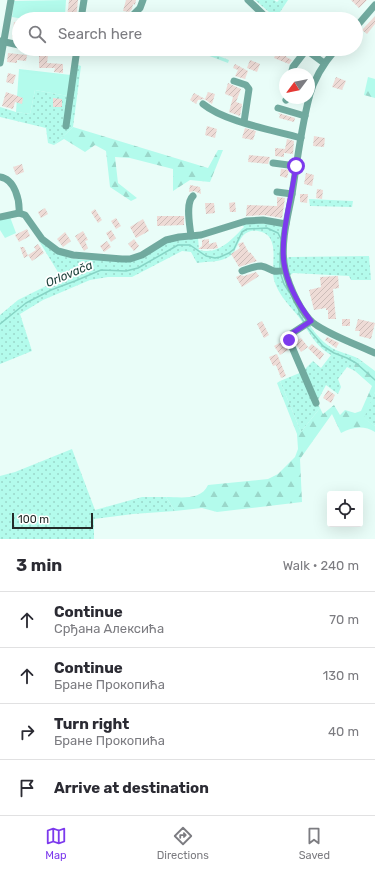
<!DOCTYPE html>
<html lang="en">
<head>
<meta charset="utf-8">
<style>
  :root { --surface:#fff; --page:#f7f7f7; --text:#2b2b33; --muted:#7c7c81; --line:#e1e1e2; --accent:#7c3aed }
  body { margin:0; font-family:Rubik,sans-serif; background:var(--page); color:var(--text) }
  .controls { position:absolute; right:12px; bottom:12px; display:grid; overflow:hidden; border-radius:4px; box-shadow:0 4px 16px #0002 }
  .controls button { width:36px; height:36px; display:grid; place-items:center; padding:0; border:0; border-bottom:1px solid var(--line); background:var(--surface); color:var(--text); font:20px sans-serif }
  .compass { position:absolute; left:279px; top:68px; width:36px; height:36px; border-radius:50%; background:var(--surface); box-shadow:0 4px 16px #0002; rotate:238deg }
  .scale { position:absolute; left:12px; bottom:10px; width:81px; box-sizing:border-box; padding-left:4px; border:2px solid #232b29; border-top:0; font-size:11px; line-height:14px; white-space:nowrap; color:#232b29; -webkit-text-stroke:3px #fff; paint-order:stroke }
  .stop { position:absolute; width:12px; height:12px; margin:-9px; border:3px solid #7c3aed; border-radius:50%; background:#fff }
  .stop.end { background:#7c3aed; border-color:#fff; box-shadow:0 1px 4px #0008 }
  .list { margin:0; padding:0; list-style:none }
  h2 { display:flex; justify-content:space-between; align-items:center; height:52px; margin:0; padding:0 16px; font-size:17px }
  h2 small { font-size:13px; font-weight:400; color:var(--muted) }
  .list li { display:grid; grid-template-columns:26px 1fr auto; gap:12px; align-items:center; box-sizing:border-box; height:56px; padding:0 16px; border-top:1px solid var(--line) }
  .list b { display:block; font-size:15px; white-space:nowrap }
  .list p { margin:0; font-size:13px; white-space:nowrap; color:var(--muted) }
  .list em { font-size:13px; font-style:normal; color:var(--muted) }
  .icon { flex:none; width:22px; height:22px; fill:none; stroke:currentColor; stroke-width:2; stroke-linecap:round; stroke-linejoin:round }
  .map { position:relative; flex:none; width:375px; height:539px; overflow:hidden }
  .search { position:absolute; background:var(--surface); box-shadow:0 4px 16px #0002; left:12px; right:12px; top:12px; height:44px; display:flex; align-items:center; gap:10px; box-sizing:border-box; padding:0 14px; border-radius:22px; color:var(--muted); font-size:15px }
  .sheet { height:276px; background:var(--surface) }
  nav { display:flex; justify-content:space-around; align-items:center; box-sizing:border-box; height:56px; border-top:1px solid var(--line); background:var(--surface); font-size:11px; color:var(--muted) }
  nav a { display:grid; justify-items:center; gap:2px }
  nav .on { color:var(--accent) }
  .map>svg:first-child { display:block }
</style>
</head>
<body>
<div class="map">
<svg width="375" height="539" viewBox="0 0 375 539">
  <defs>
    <pattern id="grass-dots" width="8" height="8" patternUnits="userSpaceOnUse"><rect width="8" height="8" fill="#b3fbec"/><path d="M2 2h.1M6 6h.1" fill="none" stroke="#9ad7ca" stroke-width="1.8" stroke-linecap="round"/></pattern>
    <pattern id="forest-firs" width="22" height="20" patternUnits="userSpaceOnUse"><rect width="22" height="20" fill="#b3fbec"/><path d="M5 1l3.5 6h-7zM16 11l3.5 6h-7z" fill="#9ad7ca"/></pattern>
    <pattern id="building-hatch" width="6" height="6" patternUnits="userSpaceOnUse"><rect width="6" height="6" fill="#eedbd6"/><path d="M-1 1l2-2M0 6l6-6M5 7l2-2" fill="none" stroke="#ccbcb8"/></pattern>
  </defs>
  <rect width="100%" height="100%" fill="#e9fdf8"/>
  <!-- grass -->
  <g fill="url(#grass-dots)">
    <polygon points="255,0 274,0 277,2 279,0 288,0 276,18"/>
    <polygon points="191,49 200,49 229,60 228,63"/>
    <polygon points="78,65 81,66 73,127 54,145 48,143 46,128 0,117 0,107 16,112 30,114 35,90 68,96"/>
    <polygon points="309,199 353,201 352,207 310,206"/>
    <path d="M250 222 287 226 284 259 289 257 369 256 371 280H351L349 276 293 273 287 278C299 303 308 333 332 348 342 354 354 354 363 362L354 364 355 371 347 367 338 379 341 387 338 394 326 385 317 402 320 408 301 432 280 381 302 372 313 361 321 368 331 355C314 345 309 331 298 316 289 305 278 294 274 280 271 267 277 250 270 238 266 232 258 230 251 231 238 234 239 249 230 256 220 263 208 261 197 263L191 252 182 251 132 277H108L90 280 43 300 20 314 32 351 0 364V315L18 300 58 280 61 277 39 241 54 252 70 258 85 260 107 259 116 262H129L166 242 198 237 199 250C219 255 231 240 244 227L242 224Z"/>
    <polygon points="375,392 375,426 363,418"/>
    <polygon points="72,449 95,510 142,497 166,497 175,511 133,514 94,519 94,539 0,539 0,476 15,472"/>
  </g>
  <!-- forest -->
  <g fill="url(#forest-firs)">
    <polygon points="368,77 375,79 375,98 364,95"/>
    <polygon points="73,127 208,168 218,150 223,150 210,182 190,180 173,191 173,169 130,158 115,157 118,183 137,198 131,201 110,187 106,151 95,145 85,152 64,139 54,145"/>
    <path d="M363 362 375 371V392L364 418 375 426V432C364 425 352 427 341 433L332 414 300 459 302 502 217 512 202 508 175 511 166 497C180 497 201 501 208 485L268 479 278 474 295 457 298 449 297 434 277 383 280 381 301 432 320 408 323 414 334 405 340 415 345 410 355 413 361 411 372 386 355 371 354 364Z"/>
  </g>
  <!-- garden -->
  <g fill="#b3fbec">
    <polygon points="66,0 65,15 47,13 46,19 24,19 12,17 14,1"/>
    <polygon points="19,69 71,75 68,96 35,90 30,114 16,112"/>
    <polygon points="10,217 16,233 5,238 0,230 0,219"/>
  </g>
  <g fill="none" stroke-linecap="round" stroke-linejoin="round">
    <!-- stream -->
    <g stroke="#87d4c5" stroke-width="1.5">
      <polyline points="280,269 280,253"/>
      <polyline points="280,272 284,284 289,292"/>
      <polyline points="299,310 299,314 304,322"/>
      <polyline points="0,324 26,303 51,290 75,281 101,270 126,271 138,268 178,245 190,245 206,256 215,258 220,257 229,253 234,249 242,232 247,229 267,228 278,233 281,239"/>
      <polyline points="307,327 323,346 334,353 347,358 356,363 375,380"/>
    </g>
  </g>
  <!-- building -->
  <g fill="url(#building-hatch)">
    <polygon points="69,0 78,0 76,19 67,18"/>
    <polygon points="126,0 136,0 135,5 133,4 132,9 129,12 123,11"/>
    <polygon points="351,0 367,0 359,8"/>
    <polygon points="331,12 340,19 325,19"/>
    <polygon points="375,16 375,24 367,34 362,30"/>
    <polygon points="14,22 19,23 19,39 12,37"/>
    <polygon points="278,49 290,49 286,57 292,60 289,64 274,58"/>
    <polygon points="8,53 27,55 26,61 17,60 17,63 7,62"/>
    <polygon points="39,55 48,55 47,63 63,64 63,73 54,72 55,68 39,68"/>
    <polygon points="250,60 260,64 257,72 247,68"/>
    <polygon points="235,64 248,71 245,79 235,76 238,70 233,68"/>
    <polygon points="8,73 16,75 13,84 6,82"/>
    <polygon points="336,77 346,81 342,90 332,87"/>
    <polygon points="228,83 241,89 236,102 242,104 240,116 229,112 233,97 225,94"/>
    <polygon points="6,92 23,98 22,104 15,102 13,109 2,106"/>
    <polygon points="208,92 215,94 212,104 204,99 198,100 196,104 190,100 194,93 205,99"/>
    <polygon points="53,98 62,99 62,107 53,107"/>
    <polygon points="278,113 295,118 294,122 279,118 280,115"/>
    <polygon points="207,126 217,129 215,138 205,135"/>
    <polygon points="245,128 256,131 253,140 242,138"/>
    <polygon points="314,136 325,138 324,147 313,146"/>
    <polygon points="287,139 294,141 293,154 284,153 284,157 275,156 275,148 285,149"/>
    <polygon points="249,155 270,157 268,164 248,162"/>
    <polygon points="22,164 24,172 16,175 13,167"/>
    <polygon points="281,169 289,170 287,178 280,176"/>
    <polygon points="306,173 314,175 312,186 304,184"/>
    <polygon points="190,185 200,187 201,194 194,191 189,192"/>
    <polygon points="317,189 323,190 322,199 316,198"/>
    <polygon points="300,194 308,194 307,203 300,202"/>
    <polygon points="277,197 285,198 282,218 264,215 246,216 247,205 277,206"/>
    <polygon points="235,202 236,212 230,212 229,203"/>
    <polygon points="205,203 214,203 215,213 206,214"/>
    <polygon points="45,208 48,214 41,218 38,212"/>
    <polygon points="95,209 102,220 98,223 91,212"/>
    <polygon points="157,216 184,216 184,225 157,226"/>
    <polygon points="116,218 121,226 116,229 111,221"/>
    <polygon points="143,219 149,231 136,238 130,227"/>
    <polygon points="27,229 30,236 19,242 15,235"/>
    <polygon points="111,230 116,238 111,242 106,233"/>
    <polygon points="83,231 88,240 85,241 88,248 84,251 75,236"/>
    <polygon points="65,232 71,241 63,247 57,239"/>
    <polygon points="134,239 139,246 134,251 128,244"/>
    <polygon points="209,239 209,244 216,242 218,248 212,249 198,249 202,246 202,240"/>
    <polygon points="107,241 111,247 104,252 100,246"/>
    <polygon points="243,242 249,253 250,252 257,261 239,267 231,254 240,248 238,244"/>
    <polygon points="38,244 44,253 32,261 28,255 36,250 34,247"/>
    <polygon points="20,247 24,247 28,256 24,258"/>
    <polygon points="256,272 259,276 242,287 236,277 240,275 244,276"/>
    <polygon points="338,276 339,288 333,289 336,319 328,319 328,310 326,310 326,308 314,310 309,290 321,287 320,277"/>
    <rect x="342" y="319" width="8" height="7"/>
    <polygon points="358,319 375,323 371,339 359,336 360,331 355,331"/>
    <polygon points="262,321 269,335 264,338 257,324"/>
    <polygon points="327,337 339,343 336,348 325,340"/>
    <polygon points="301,338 308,347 301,352 295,342"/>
    <polygon points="283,341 288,350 280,355 274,346"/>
    <polygon points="312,344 324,354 320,360 308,348"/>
    <polygon points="277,354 286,376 281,378 276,365 273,366 269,357"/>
    <polygon points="328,390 335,395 331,403 323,398"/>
  </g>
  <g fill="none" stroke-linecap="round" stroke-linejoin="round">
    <!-- minor -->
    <g stroke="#71aa9f" stroke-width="7">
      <polyline points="248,0 268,19"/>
      <polyline points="81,19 84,0"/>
      <polyline points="129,19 140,8 143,0"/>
      <polyline points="356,27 375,5"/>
      <polyline points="0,41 19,45"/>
      <path d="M43 49C52 51 65 55 72 49"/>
      <polyline points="305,49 324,63"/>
      <polyline points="0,63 11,0"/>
      <polyline points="291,74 293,67 306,50"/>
      <polyline points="234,81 246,85 249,89 244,122"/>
      <path d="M309 97C314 78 323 64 336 49"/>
      <path d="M309 98C301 129 297 162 292 194 288 216 281 240 284 263 286 280 298 307 310 320 320 331 360 346 375 353"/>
      <polyline points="286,100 288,98"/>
      <path d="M203 104C225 122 273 130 301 138"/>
      <polyline points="278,108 305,116"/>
      <polyline points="66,126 77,49"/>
      <polyline points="273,163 296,166"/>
      <path d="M0 177C15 179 20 201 19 213"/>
      <polyline points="277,192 292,194"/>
      <polyline points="0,217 19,213 25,215 42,239 58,251 73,255 122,259 130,259 142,255 166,240 179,237 201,235 246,221 263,220 286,224"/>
      <path d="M191 236C190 226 185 203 193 196"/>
      <path d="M242 271C248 269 254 266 261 266 272 268 271 274 285 270"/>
      <polyline points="311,321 291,334 289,337 289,340 316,403"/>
    </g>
  </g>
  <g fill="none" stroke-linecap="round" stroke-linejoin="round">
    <!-- route -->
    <path stroke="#7c3aed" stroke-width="5" d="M289 340 291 334 311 321C299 305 287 284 284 263 280 236 292 195 296 166"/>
  </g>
  <g text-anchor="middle" stroke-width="3.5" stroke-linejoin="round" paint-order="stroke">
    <!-- water labels -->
    <g font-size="12" font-style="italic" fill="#1e423b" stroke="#fff">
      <text transform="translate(69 274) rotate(-23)" y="4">Orlovača</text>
    </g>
  </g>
</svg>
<div class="controls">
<button><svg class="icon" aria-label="locate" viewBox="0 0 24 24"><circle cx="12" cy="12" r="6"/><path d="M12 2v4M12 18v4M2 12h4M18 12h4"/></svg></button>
</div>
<svg class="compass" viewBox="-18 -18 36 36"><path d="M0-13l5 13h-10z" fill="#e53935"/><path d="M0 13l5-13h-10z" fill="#7c7c81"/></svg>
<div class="scale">100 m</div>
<div class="stop" style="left:296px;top:166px"></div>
<div class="stop end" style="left:289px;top:340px"></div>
<div class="search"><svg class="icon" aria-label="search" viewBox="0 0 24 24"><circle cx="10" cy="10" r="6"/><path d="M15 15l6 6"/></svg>Search here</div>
</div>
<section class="sheet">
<h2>3 min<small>Walk · 240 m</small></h2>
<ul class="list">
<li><svg class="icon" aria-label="ahead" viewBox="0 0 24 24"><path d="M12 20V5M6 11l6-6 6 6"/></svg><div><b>Continue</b><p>Срђана Алексића</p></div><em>70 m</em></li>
<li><svg class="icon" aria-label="ahead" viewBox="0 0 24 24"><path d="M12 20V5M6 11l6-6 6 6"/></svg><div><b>Continue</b><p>Бране Прокопића</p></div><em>130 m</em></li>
<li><svg class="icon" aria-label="right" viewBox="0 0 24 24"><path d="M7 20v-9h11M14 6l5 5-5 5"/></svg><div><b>Turn right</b><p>Бране Прокопића</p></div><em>40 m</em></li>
<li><svg class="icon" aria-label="arrive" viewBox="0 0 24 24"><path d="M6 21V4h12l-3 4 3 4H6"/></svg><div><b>Arrive at destination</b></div></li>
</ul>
</section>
<nav>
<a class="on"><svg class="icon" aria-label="map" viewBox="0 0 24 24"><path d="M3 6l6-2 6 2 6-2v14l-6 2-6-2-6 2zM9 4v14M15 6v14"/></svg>Map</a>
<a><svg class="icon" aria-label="directions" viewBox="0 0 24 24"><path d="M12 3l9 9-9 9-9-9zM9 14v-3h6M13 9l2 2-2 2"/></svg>Directions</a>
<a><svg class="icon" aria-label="saved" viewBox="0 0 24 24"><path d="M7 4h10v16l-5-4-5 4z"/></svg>Saved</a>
</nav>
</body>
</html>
